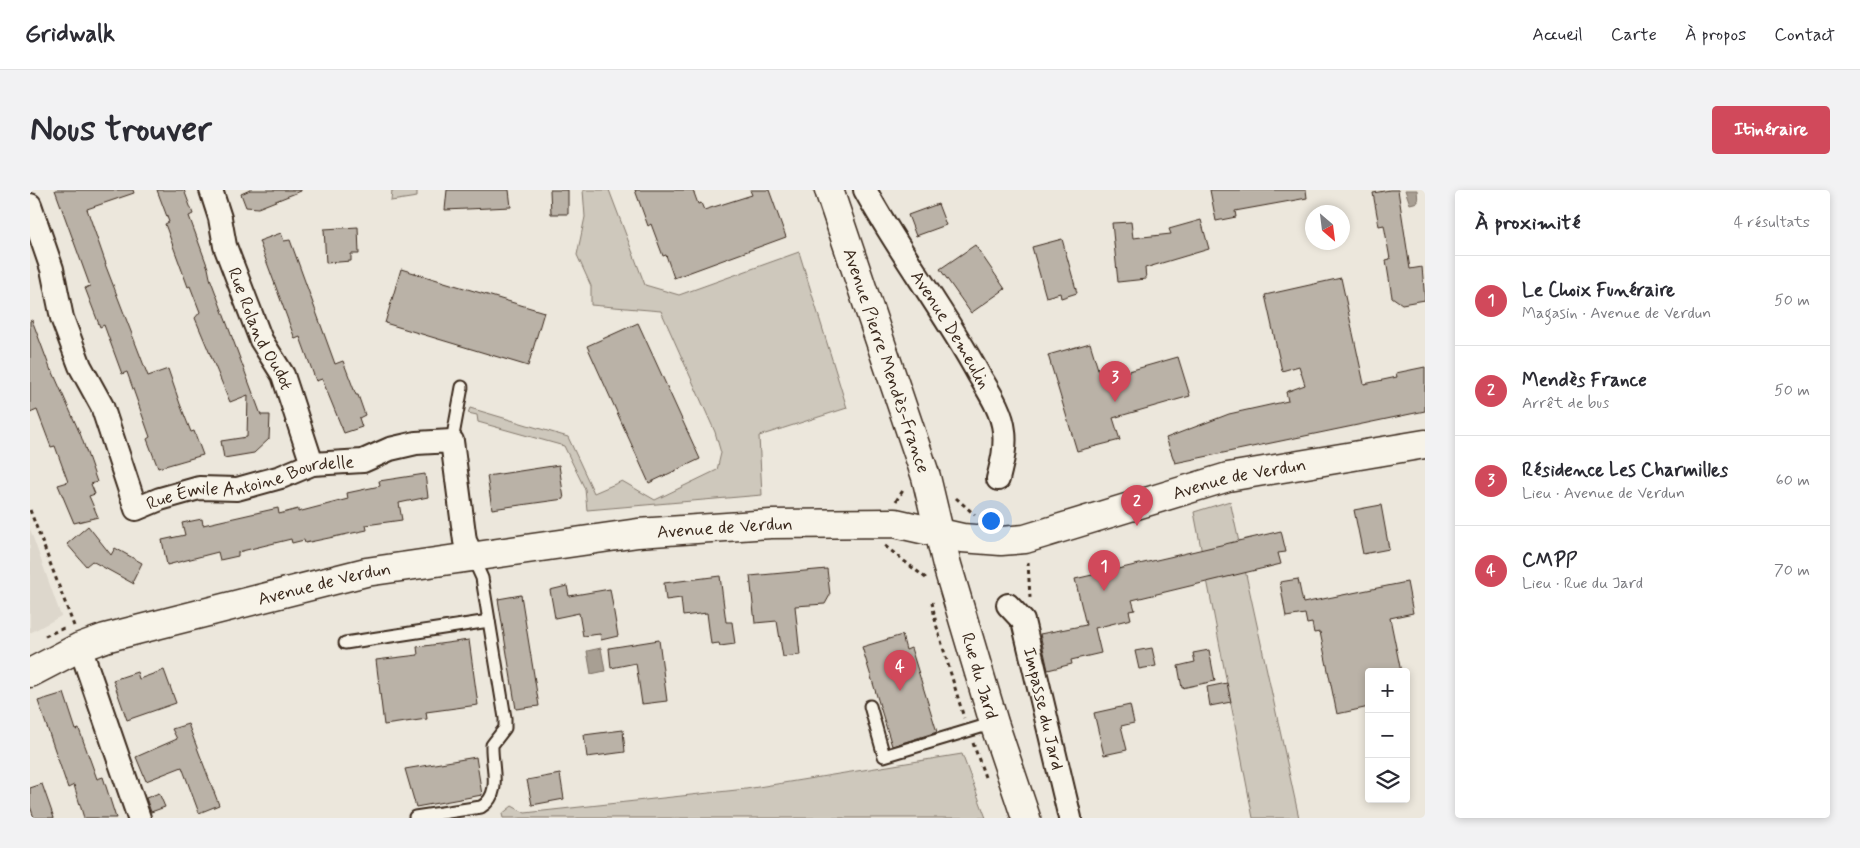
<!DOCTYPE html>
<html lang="fr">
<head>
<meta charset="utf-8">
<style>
  :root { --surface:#fff; --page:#f2f2f3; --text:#2b2b33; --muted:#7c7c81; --line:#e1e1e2; --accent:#d1495b }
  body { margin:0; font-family:Mynerve,sans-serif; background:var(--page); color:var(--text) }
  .controls { position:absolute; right:15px; bottom:15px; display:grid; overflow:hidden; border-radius:5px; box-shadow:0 2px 8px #0003 }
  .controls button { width:45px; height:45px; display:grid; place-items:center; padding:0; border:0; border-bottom:1px solid var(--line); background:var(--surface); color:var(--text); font:25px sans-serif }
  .compass { position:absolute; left:1275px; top:15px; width:45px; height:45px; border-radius:50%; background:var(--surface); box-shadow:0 2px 8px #0003; rotate:152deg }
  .you { position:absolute; left:960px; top:330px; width:18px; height:18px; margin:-12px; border:4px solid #fff; border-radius:50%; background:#1a73e8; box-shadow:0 0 0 8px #1a73e833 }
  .badge { display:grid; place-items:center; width:32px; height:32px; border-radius:50%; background:var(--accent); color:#fff; font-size:16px; font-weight:700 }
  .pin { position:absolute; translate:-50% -41px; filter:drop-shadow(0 1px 2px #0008) }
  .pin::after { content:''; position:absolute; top:26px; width:18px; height:15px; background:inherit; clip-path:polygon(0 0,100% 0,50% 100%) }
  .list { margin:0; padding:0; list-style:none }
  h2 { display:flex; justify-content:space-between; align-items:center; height:65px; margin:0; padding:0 20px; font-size:21px }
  h2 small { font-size:16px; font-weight:400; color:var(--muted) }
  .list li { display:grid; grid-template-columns:32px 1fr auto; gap:15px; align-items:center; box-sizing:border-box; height:90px; padding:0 20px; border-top:1px solid var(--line) }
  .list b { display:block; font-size:19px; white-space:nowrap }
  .list p { margin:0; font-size:16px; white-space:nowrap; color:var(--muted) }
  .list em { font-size:16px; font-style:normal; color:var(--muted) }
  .icon { flex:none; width:28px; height:28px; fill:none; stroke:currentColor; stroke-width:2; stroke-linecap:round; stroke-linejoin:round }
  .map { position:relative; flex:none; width:1395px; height:628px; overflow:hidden; border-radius:5px }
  header { display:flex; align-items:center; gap:30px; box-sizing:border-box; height:70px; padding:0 25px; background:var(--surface); border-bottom:1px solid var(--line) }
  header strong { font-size:24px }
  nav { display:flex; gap:28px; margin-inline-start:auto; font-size:18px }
  .intro { display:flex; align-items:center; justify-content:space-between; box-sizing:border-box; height:120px; padding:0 30px }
  h1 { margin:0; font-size:35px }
  .button { padding:12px 22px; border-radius:5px; background:var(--accent); color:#fff; font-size:18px; font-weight:700 }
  main { display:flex; gap:30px; padding:0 30px }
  aside { flex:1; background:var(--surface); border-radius:5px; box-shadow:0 2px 8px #0003 }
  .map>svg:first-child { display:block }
</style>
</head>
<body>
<header>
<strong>Gridwalk</strong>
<nav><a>Accueil</a><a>Carte</a><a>À propos</a><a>Contact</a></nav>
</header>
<div class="intro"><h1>Nous trouver</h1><a class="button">Itinéraire</a></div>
<main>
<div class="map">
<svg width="1395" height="628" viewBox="0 0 1395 628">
  <rect width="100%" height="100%" fill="#ece7dc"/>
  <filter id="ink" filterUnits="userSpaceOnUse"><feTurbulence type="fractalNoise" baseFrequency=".02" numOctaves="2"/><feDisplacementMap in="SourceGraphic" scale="10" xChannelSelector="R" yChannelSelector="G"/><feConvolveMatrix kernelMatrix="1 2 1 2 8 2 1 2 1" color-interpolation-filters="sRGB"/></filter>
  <g filter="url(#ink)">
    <!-- built -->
    <polygon fill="#ddd7cc" points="0,339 31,426 0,443"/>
    <!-- green -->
    <g fill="#cec8bc" stroke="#84796d">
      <polygon points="362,0 387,0 387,7 361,11"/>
      <polygon points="553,0 579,0 615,95 649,105 769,62 817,218 729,246 732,305 557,320 555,299 534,256 448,232 447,225 438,223 440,218 538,247 564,303 592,291 625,310 687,280 691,263 685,242 631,121 561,115 561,96 547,65 555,27"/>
      <polygon points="1200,311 1269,628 1223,628 1164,322"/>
      <polygon points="932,564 956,628 473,628 472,624 482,616 495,623 716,599"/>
    </g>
    <!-- water -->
    <g fill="#a89f93" stroke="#7c7064">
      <polygon points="1375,0 1387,0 1388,12 1380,14"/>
      <polygon points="571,458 575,481 561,484 557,461"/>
    </g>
    <!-- building -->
    <g fill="#bab2a7" stroke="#3b2a1e">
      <polygon points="25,0 103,0 104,3 57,19 76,74 75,74 118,186 138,179 150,214 161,242 164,241 173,265 128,278 117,249 120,247 97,182 92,184 74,135 70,137 55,98 60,96"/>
      <polygon points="127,0 154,0 163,24 159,26 178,78 180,88 231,225 240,225 239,249 224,263 194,268 191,251 217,247 218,205 200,212 165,128 170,122 160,96 158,97 135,34 139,32"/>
      <polygon points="220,0 271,0 271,1 228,18 216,17 211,4"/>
      <polygon points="417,0 479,0 481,17 415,20"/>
      <polygon points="520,0 538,0 538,24 521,24"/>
      <polygon points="605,0 663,0 668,14 671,13 674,20 722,5 720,0 739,0 756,47 644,88 636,65 633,66 621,34 618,36"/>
      <polygon points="1180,0 1276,0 1277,8 1205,21 1206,27 1186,31"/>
      <polygon points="1360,0 1368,0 1380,79 1392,77 1395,110 1372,114 1362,107 1356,70 1360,69 1354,35 1349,36 1343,3"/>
      <polygon points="908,14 916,35 886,46 878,25"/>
      <polygon points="1171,30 1179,59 1115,78 1116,89 1088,92 1082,33 1101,32 1103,48 1141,44 1139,39"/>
      <polygon points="328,37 329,64 321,64 321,71 296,73 294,39"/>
      <polygon points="251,43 254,51 260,50 305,174 313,171 326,205 328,205 335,225 329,228 332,237 314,243 292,189 286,191 270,147 265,149 229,51"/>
      <polygon points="1032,49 1047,103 1031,108 1030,103 1016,107 1002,57"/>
      <polygon points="945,55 975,99 941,123 910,79"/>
      <polygon points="371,79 514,122 498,176 355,133"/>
      <polygon points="1311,88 1334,194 1367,187 1366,183 1395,177 1395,221 1145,273 1136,248 1199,224 1258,211 1256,202 1275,195 1269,176 1252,181 1235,105"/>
      <polygon points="2,130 21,181 22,180 51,246 67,292 61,294 65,304 59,306 68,327 44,333 28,295 38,292 25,256 21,257 7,220 0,223 0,131"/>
      <polygon points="608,133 670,269 619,293 557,156"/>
      <polygon points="1060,153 1071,189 1148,167 1160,206 1083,228 1090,250 1047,261 1018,165"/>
      <polygon points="529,275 534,309 462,319 457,286"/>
      <polygon points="395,284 398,307 369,313 372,330 336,335 337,340 275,353 274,350 262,353 261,349 208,362 208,366 190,370 188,362 137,375 132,350 155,345 152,333 172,329 173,335 248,318 249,324 268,319 268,322 318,309 317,303 350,296 349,291"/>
      <polygon points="1351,315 1359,359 1333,364 1324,320"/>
      <polygon points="58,336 81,365 85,358 112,373 103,391 104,394 62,371 56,376 37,354"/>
      <polygon points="1251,341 1256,362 1248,363 1251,374 1102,410 1105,420 1099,421 1101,429 1065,438 1071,463 1041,470 1042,474 1018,480 1010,444 1056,435 1045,389"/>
      <polygon points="797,379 800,405 795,414 765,416 770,465 753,467 747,431 725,433 720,386"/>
      <polygon points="690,386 696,432 702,432 705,454 690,456 689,453 681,454 677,423 653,426 651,408 636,410 634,393"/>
      <polygon points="1268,389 1273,413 1377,392 1383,423 1360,428 1371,482 1339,482 1339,517 1307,524 1290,442 1284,443 1282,433 1277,434 1275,424 1256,427 1250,392"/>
      <polygon points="537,396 539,406 580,399 588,446 571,450 570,444 553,446 549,423 525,428 520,400"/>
      <polygon points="491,405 509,516 486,519 468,409"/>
      <polygon points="872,445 876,460 881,458 907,542 862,556 832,457"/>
      <polygon points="439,450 448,515 396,522 397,529 354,535 346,470 388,465 387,457"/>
      <polygon points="629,450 637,511 612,514 606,473 581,478 579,458"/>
      <polygon points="1122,458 1126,476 1109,479 1105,461"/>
      <polygon points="1179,460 1185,491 1152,498 1148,476 1165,472 1163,463"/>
      <polygon points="134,480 146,513 97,530 83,490 107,482 109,489"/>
      <polygon points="1197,493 1201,512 1180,516 1177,497"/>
      <polygon points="34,503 46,540 49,539 67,589 73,587 86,628 54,628 44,595 38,598 8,511"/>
      <polygon points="1100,515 1104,533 1091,536 1097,560 1074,565 1064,523"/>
      <polygon points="158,534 189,615 169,623 152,577 116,591 106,567 147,549 142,539"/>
      <polygon points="593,540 595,562 557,567 554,545"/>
      <polygon points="446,567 452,605 386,617 375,579"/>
      <polygon points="530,584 534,609 502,615 497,590"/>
      <polygon points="12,594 24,628 4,628 0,616 0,598"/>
      <polygon points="129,603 135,617 121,622 116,608"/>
    </g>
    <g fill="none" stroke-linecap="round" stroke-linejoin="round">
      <defs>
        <g id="service">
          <polyline points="422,251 432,197"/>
          <polyline points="315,453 459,431"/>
          <polyline points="840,516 854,566 964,533"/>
          <path d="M385 627 451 617C473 604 461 577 462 555L475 538V528L452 388 442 366"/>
        </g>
        <g id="minor">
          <path id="s1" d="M181 0 190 28 195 56 231 150 253 185 282 274"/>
          <path id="s2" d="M835 0C870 64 915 122 949 185 959 202 972 221 974 241 976 258 972 273 968 289"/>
          <path id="s3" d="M0 15 22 79 32 128 50 176 72 216 106 319 130 309 169 298 207 299 251 287 282 274 333 271 360 259 386 253 422 251 435 351 442 365"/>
          <path id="s4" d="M978 415 993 431 1040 628"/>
          <polyline points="50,457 109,628"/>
        </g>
        <g id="tertiary">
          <path id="s5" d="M799 0 896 287 917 375 964 533 996 628"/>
        </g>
        <g id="secondary">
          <path id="s6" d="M0 483 50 457 75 448 336 382 608 343 741 334 865 333 932 348 971 351 995 349 1198 287 1395 254"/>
        </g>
      </defs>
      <!-- service casing -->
      <use href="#service" stroke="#3b2a1e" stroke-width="15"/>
      <!-- minor casing -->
      <use href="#minor" stroke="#3b2a1e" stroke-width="26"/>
      <!-- tertiary casing -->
      <use href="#tertiary" stroke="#3b2a1e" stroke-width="31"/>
      <!-- secondary casing -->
      <use href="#secondary" stroke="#3b2a1e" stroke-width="31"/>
      <!-- path -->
      <g stroke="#3b2a1e" stroke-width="3" stroke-dasharray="4 4" stroke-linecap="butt">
        <polyline points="926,308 945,325"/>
        <polyline points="866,311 874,299"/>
        <polyline points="0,320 44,436"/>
        <polyline points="855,356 897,389"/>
        <polyline points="998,372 1000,408"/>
        <polyline points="902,412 906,434 934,528"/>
        <polyline points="15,446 34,438"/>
        <polyline points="943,553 955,587"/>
      </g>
      <!-- service -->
      <use href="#service" stroke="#f7f3e8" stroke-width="11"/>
      <!-- minor -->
      <use href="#minor" stroke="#f7f3e8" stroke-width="22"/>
      <!-- tertiary -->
      <use href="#tertiary" stroke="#f7f3e8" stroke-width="28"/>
      <!-- secondary -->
      <use href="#secondary" stroke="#f7f3e8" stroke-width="28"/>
    </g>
  </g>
  <g text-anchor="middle" stroke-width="4" stroke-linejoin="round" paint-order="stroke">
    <!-- street labels -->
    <g font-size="18" fill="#3b2a1e" stroke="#f7f3e8">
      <text dy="6" stroke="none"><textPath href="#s1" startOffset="148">Rue Roland Oudot</textPath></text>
      <text dy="6" stroke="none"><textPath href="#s2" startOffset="164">Avenue Demeulin</textPath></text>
      <text dy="6" stroke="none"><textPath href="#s5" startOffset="180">Avenue Pierre Mendès-France</textPath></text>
      <text dy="6" stroke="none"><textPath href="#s6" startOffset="1239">Avenue de Verdun</textPath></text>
      <text dy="6" stroke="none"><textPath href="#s3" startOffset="442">Rue Émile Antoine Bourdelle</textPath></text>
      <text dy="6" stroke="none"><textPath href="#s6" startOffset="714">Avenue de Verdun</textPath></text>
      <text dy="6" stroke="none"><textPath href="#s6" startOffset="309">Avenue de Verdun</textPath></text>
      <text dy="6" stroke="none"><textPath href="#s5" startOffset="509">Rue du Jard</textPath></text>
      <text dy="6" stroke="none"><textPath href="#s4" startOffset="112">Impasse du Jard</textPath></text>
    </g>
  </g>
</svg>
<div class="controls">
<button>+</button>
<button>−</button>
<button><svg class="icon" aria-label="layers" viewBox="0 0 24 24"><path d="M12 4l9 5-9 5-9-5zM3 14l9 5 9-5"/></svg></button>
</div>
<svg class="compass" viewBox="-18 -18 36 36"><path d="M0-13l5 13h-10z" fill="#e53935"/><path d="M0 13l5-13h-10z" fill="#7c7c81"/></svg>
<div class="you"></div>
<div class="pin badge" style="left:1074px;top:401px">1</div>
<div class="pin badge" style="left:1107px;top:336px">2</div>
<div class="pin badge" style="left:1085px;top:212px">3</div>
<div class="pin badge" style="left:870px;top:501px">4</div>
</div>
<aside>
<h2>À proximité<small>4 résultats</small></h2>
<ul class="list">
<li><span class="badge">1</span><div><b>Le Choix Funéraire</b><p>Magasin · Avenue de Verdun</p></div><em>50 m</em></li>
<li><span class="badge">2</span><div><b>Mendès France</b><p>Arrêt de bus</p></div><em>50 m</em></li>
<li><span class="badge">3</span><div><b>Résidence Les Charmilles</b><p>Lieu · Avenue de Verdun</p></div><em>60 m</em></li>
<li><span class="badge">4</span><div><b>CMPP</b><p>Lieu · Rue du Jard</p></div><em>70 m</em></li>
</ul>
</aside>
</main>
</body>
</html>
